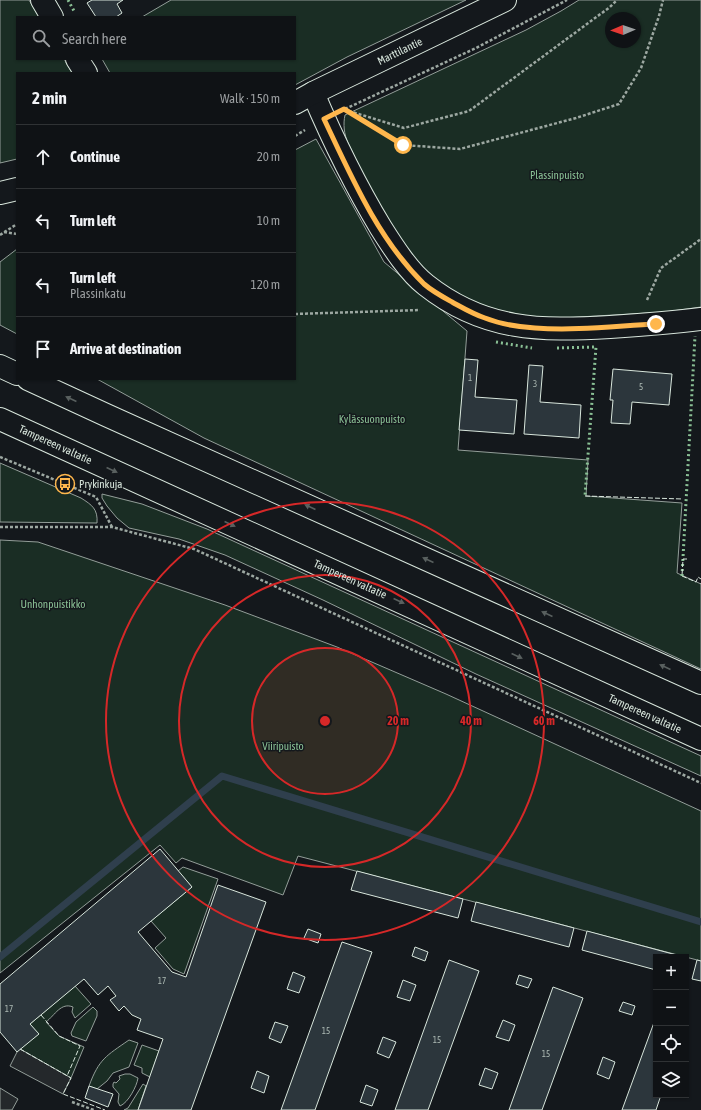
<!DOCTYPE html>
<html lang="en">
<head>
<meta charset="utf-8">
<style>
  :root { --surface:#0f1215; --page:#181b1e; --text:#f1f3f6; --muted:#9b9ea0; --line:#2f3234 }
  body { margin:0; font-family:"Asap Condensed",sans-serif; background:var(--page); color:var(--text) }
  .controls { position:absolute; right:12px; bottom:12px; display:grid; overflow:hidden; border-radius:0px; box-shadow:0 1px 3px #0004 }
  .controls button { width:36px; height:36px; display:grid; place-items:center; padding:0; border:0; border-bottom:1px solid var(--line); background:var(--surface); color:var(--text); font:20px sans-serif }
  .compass { position:absolute; left:605px; top:12px; width:36px; height:36px; border-radius:50%; background:var(--surface); box-shadow:0 1px 3px #0004; rotate:268deg }
  .stop { position:absolute; width:12px; height:12px; margin:-9px; border:3px solid #ffb74d; border-radius:50%; background:#fff }
  .stop.end { background:#ffb74d; border-color:#fff; box-shadow:0 1px 4px #0008 }
  .list { margin:0; padding:0; list-style:none }
  h2 { display:flex; justify-content:space-between; align-items:center; height:52px; margin:0; padding:0 16px; font-size:17px }
  h2 small { font-size:13px; font-weight:400; color:var(--muted) }
  .list li { display:grid; grid-template-columns:26px 1fr auto; gap:12px; align-items:center; box-sizing:border-box; height:64px; padding:0 16px; border-top:1px solid var(--line) }
  .list b { display:block; font-size:15px; white-space:nowrap }
  .list p { margin:0; font-size:13px; white-space:nowrap; color:var(--muted) }
  .list em { font-size:13px; font-style:normal; color:var(--muted) }
  .icon { flex:none; width:22px; height:22px; fill:none; stroke:currentColor; stroke-width:2; stroke-linecap:round; stroke-linejoin:round }
  .map { position:relative; flex:none; width:701px; height:1110px; overflow:hidden }
  .search { position:absolute; background:var(--surface); box-shadow:0 1px 3px #0004; left:16px; top:16px; width:280px; height:44px; display:flex; align-items:center; gap:10px; box-sizing:border-box; padding:0 14px; border-radius:0px; color:var(--muted); font-size:15px }
  .panel { position:absolute; background:var(--surface); box-shadow:0 1px 3px #0004; left:16px; top:72px; width:280px; height:308px; border-radius:0px }
  .map>svg:first-child { display:block }
</style>
</head>
<body>
<div class="map">
<svg width="701" height="1110" viewBox="0 0 701 1110">
  <rect width="100%" height="100%" fill="#14181c"/>
  <!-- green -->
  <g fill="#1a2d24" stroke="#939e99" fill-rule="evenodd">
    <polygon points="0,0 29,0 39,17 17,17 17,59 64,59 72,73 17,73 17,159 0,163"/>
    <polygon points="171,0 466,0 347,57 295,85 295,73 110,73 102,59 295,59 295,17 142,17"/>
    <path d="M579 0H701V307L665 312 544 319 489 309 442 286 414 261 374 197 348 143C344 134 343 124 345 115L526 30 561 11ZM611 18H635V42H611Z"/>
    <polygon points="316,139 384,262 467,331 458,450 588,460 586,496 682,503 677,573 701,584 701,669 204,438 97,379 295,379 295,150"/>
    <polygon points="17,249 17,334 0,325 0,262"/>
    <path d="M0 463 81 498C92 505 98 509 97 523L0 522Z"/>
    <polygon points="102,494 142,504 207,529 701,756 701,776 476,674 323,600 225,555 179,539 129,528 117,518 107,506 102,498"/>
    <polygon points="0,540 38,542 225,605 337,647 446,694 701,811 701,961 298,856 283,895 182,858 176,863 160,845 0,973"/>
    <polygon points="183,867 218,879 184,974 173,969 155,948 166,938 151,921 192,887 178,871"/>
    <path d="M75 986 91 1004 75 1018 72 1012 73 1007C61 1002 55 1015 46 1022L59 1036 84 1047 71 1078 20 1049 38 1034 30 1024Z"/>
    <polygon points="93,1007 97,1011 97,1016 86,1041 72,1036 71,1033 76,1022"/>
    <path d="M129 1040 138 1043 129 1067 113 1073 107 1081 97 1089 89 1086C99 1059 106 1056 129 1040Z"/>
    <polygon points="142,1045 159,1051 150,1077 142,1073 142,1068 134,1065"/>
    <path d="M125 1074H130L138 1078C137 1086 128 1103 120 1106L118 1102 119 1094 113 1087V1084L114 1082 116 1083 120 1079 119 1076Z"/>
    <polygon points="143,1084 146,1086 138,1110 124,1110 128,1108"/>
  </g>
  <!-- parking -->
  <g fill="#24282b" stroke="#939e99">
    <polygon points="20,1049 71,1078 63,1094 10,1066 17,1052"/>
    <polygon points="0,1088 18,1099 12,1110 0,1110"/>
  </g>
  <g fill="none" stroke-linecap="round" stroke-linejoin="round">
    <!-- stream -->
    <polyline stroke="#2f3f4d" stroke-width="7" points="0,957 222,776 701,922"/>
  </g>
  <!-- building -->
  <g fill="#2c363c" stroke="#d8e6dc">
    <polygon points="92,0 123,0 117,4 122,13 116,17 96,17 87,3"/>
    <polygon points="465,359 478,360 475,397 517,400 514,434 459,430"/>
    <polygon points="529,365 543,366 540,402 581,405 579,438 524,434"/>
    <polygon points="613,369 672,374 669,405 632,402 630,424 611,423 613,400 610,400"/>
    <polygon points="160,849 192,887 138,932 172,972 186,977 218,885 266,902 191,1110 138,1110 163,1039 137,1030 141,1019 132,1015 124,1006 119,1011 110,1000 116,996 108,986 98,995 84,979 30,1024 39,1034 17,1052 0,1032 0,984"/>
    <polygon points="357,871 463,899 458,918 351,890"/>
    <polygon points="476,902 574,928 569,947 471,921"/>
    <polygon points="308,929 321,934 318,943 304,938"/>
    <polygon points="587,931 684,957 656,957 656,970 582,950"/>
    <polygon points="342,942 372,952 315,1110 281,1110"/>
    <polygon points="415,947 428,952 425,961 412,956"/>
    <polygon points="449,960 479,971 428,1110 395,1110"/>
    <polygon points="697,960 701,961 701,981 692,979"/>
    <polygon points="293,972 305,977 299,993 287,989"/>
    <polygon points="519,975 532,979 528,988 516,984"/>
    <polygon points="403,980 416,985 410,1001 397,997"/>
    <polygon points="553,987 583,998 542,1110 509,1110"/>
    <polygon points="623,1002 635,1006 632,1015 619,1011"/>
    <polygon points="656,1017 656,1095 661,1095 656,1110 622,1110"/>
    <polygon points="503,1020 515,1025 509,1041 496,1037"/>
    <polygon points="275,1022 288,1026 281,1043 269,1038"/>
    <polygon points="383,1037 396,1042 389,1058 377,1053"/>
    <polygon points="603,1057 615,1062 609,1079 597,1074"/>
    <polygon points="485,1068 498,1073 492,1089 479,1085"/>
    <polygon points="257,1071 269,1076 264,1093 251,1088"/>
    <polygon points="366,1085 378,1090 372,1106 360,1102"/>
    <polygon points="89,1086 113,1094 108,1107 85,1098"/>
  </g>
  <g fill="none" stroke-linecap="round" stroke-linejoin="round">
    <defs>
      <g id="minor">
        <polyline points="42,0 52,17"/>
        <polyline points="77,59 86,73"/>
        <path d="M313 93C333 140 355 185 381 228 393 247 409 272 426 285 484 331 541 331 610 327 641 325 671 323 701 319"/>
        <path id="s1" d="M295 103 313 93 505 0"/>
        <polyline points="0,193 17,189"/>
      </g>
      <g id="highway">
        <polyline points="0,366 17,374"/>
        <polyline points="28,379 106,415 701,683"/>
        <path id="s2" d="M0 419 701 739"/>
      </g>
    </defs>
    <!-- minor casing -->
    <use href="#minor" stroke="#d8e6dc" stroke-width="24"/>
    <!-- highway casing -->
    <use href="#highway" stroke="#d8e6dc" stroke-width="24"/>
    <!-- path -->
    <g stroke="#9da8a2" stroke-width="2.5" stroke-dasharray="3 2" stroke-linecap="butt">
      <polyline points="345,109 476,48 567,0"/>
      <polyline points="347,111 403,145 460,149 576,118 619,104 641,68 659,16 663,0"/>
      <polyline points="349,111 404,128 469,111 610,7 617,0"/>
      <polyline points="295,136 305,130"/>
      <polyline points="4,232 17,234"/>
      <polyline points="0,235 17,224"/>
      <polyline points="647,300 661,268 701,239"/>
      <polyline points="295,314 420,310"/>
      <polyline points="0,457 96,497 112,527"/>
      <polyline points="0,527 112,527 194,549 701,783"/>
      <polyline points="72,1102 94,1110"/>
    </g>
    <!-- minor -->
    <use href="#minor" stroke="#14181c" stroke-width="22"/>
    <!-- highway -->
    <use href="#highway" stroke="#14181c" stroke-width="22"/>
    <!-- hedge -->
    <g stroke="#8ac095" stroke-width="3" stroke-dasharray="2 3" stroke-linecap="butt">
      <polyline points="68,0 74,11"/>
      <polyline points="496,342 532,348"/>
      <polyline points="557,348 596,347 585,496"/>
      <polyline points="682,576 695,336"/>
    </g>
    <!-- fence -->
    <g stroke="#d8e6dc" stroke-width="1" stroke-dasharray="5 2" stroke-linecap="butt">
      <polyline points="585,496 683,499"/>
      <polyline points="687,559 683,559 682,576 696,582 698,577 701,579"/>
      <polyline points="701,583 701,584"/>
      <polyline points="41,1015 59,1036 80,1046 67,1076"/>
      <polyline points="20,1049 71,1078 63,1094 105,1110"/>
    </g>
  </g>
  <!-- one-way arrows -->
  <defs><path id="oneway-solid" d="M-6-.8H1V-3.2L6.5 0L1 3.2V.8H-6Z"/></defs>
  <g fill="#59605f">
    <use href="#oneway-solid" transform="translate(71 399) rotate(-155)"/>
    <use href="#oneway-solid" transform="translate(112 470) rotate(25)"/>
    <use href="#oneway-solid" transform="translate(310 507) rotate(-156)"/>
    <use href="#oneway-solid" transform="translate(230 524) rotate(25)"/>
    <use href="#oneway-solid" transform="translate(428 560) rotate(-156)"/>
    <use href="#oneway-solid" transform="translate(399 601) rotate(25)"/>
    <use href="#oneway-solid" transform="translate(547 614) rotate(-156)"/>
    <use href="#oneway-solid" transform="translate(517 656) rotate(25)"/>
    <use href="#oneway-solid" transform="translate(665 667) rotate(-156)"/>
  </g>
  <g fill="none" stroke-linecap="round" stroke-linejoin="round">
    <!-- route -->
    <path stroke="#ffb74d" stroke-width="5" d="M403 145 344 109 324 119C351 176 378 239 424 284 432 291 443 297 452 302 463 308 473 314 485 318 500 324 519 327 535 328 575 331 616 326 656 324"/>
  </g>
  <!-- distance rings -->
  <circle cx="325" cy="721" r="73" fill="#d62828" fill-opacity=".12"/>
  <g fill="none" stroke="#d62828" stroke-width="2">
    <circle cx="325" cy="721" r="73"/>
    <circle cx="325" cy="721" r="146"/>
    <circle cx="325" cy="721" r="219"/>
  </g>
  <!-- icons -->
  <defs>
    <symbol id="bus-ring" viewBox="-11 -11 22 22"><circle r="9.5" fill="#14181c" stroke="#ffb74d" stroke-width="1.5"/><path d="M-5-6H5V4H4V6H2V4H-2V6H-4V4H-5ZM-3.5-4V0h7V-4ZM-3.5 1.2v1.5H-2V1.2ZM2 1.2v1.5H3.5V1.2Z" fill="#ffb74d"/></symbol>
  </defs>
  <g fill-rule="evenodd">
    <use href="#bus-ring" x="54" y="473" width="22" height="22"/>
  </g>
  <g text-anchor="middle" stroke-width="3" stroke-linejoin="round" paint-order="stroke">
    <!-- number labels -->
    <g font-size="9" fill="#adbab4">
      <text x="470" y="381">1</text>
      <text x="535" y="387">3</text>
      <text x="641" y="390">5</text>
      <text x="162" y="984">17</text>
      <text x="9" y="1012">17</text>
      <text x="326" y="1034">15</text>
      <text x="437" y="1043">15</text>
      <text x="546" y="1057">15</text>
    </g>
    <!-- street labels -->
    <g font-size="11" fill="#d8e6dc" stroke="#14181c">
      <text dy="4" stroke="none"><textPath href="#s1" startOffset="117">Marttilantie</textPath></text>
      <text dy="4" stroke="none"><textPath href="#s2" startOffset="61">Tampereen valtatie</textPath></text>
      <text dy="4" stroke="none"><textPath href="#s2" startOffset="385">Tampereen valtatie</textPath></text>
      <text dy="4" stroke="none"><textPath href="#s2" startOffset="709">Tampereen valtatie</textPath></text>
    </g>
    <!-- park labels -->
    <g font-size="11" fill="#8ac095" stroke="#14181c">
      <text x="557" y="179">Plassinpuisto</text>
      <text x="372" y="423">Kylässuonpuisto</text>
      <text x="53" y="608">Unhonpuistikko</text>
      <text x="283" y="750">Viiripuisto</text>
    </g>
    <!-- poi labels -->
    <g font-size="11" fill="#d8e6dc" stroke="#14181c" text-anchor="start">
      <text x="79" y="488">Prykinkuja</text>
    </g>
  </g>
  <circle cx="325" cy="721" r="6" fill="#d62828" stroke="#14181c" stroke-width="2"/>
  <g font-size="12" text-anchor="middle" font-weight="bold" fill="#d62828" stroke="#14181c" stroke-width="3" stroke-linejoin="round" paint-order="stroke">
    <text x="398" y="725">20 m</text>
    <text x="471" y="725">40 m</text>
    <text x="544" y="725">60 m</text>
  </g>
</svg>
<div class="controls">
<button>+</button>
<button>−</button>
<button><svg class="icon" aria-label="locate" viewBox="0 0 24 24"><circle cx="12" cy="12" r="6"/><path d="M12 2v4M12 18v4M2 12h4M18 12h4"/></svg></button>
<button><svg class="icon" aria-label="layers" viewBox="0 0 24 24"><path d="M12 4l9 5-9 5-9-5zM3 14l9 5 9-5"/></svg></button>
</div>
<svg class="compass" viewBox="-18 -18 36 36"><path d="M0-13l5 13h-10z" fill="#e53935"/><path d="M0 13l5-13h-10z" fill="#9b9ea0"/></svg>
<div class="stop" style="left:403px;top:145px"></div>
<div class="stop end" style="left:656px;top:324px"></div>
<div class="search"><svg class="icon" aria-label="search" viewBox="0 0 24 24"><circle cx="10" cy="10" r="6"/><path d="M15 15l6 6"/></svg>Search here</div>
<section class="panel">
<h2>2 min<small>Walk · 150 m</small></h2>
<ul class="list">
<li><svg class="icon" aria-label="ahead" viewBox="0 0 24 24"><path d="M12 20V5M6 11l6-6 6 6"/></svg><div><b>Continue</b></div><em>20 m</em></li>
<li><svg class="icon" aria-label="left" viewBox="0 0 24 24"><path d="M17 20v-9H6M10 6l-5 5 5 5"/></svg><div><b>Turn left</b></div><em>10 m</em></li>
<li><svg class="icon" aria-label="left" viewBox="0 0 24 24"><path d="M17 20v-9H6M10 6l-5 5 5 5"/></svg><div><b>Turn left</b><p>Plassinkatu</p></div><em>120 m</em></li>
<li><svg class="icon" aria-label="arrive" viewBox="0 0 24 24"><path d="M6 21V4h12l-3 4 3 4H6"/></svg><div><b>Arrive at destination</b></div></li>
</ul>
</section>
</div>
</body>
</html>
